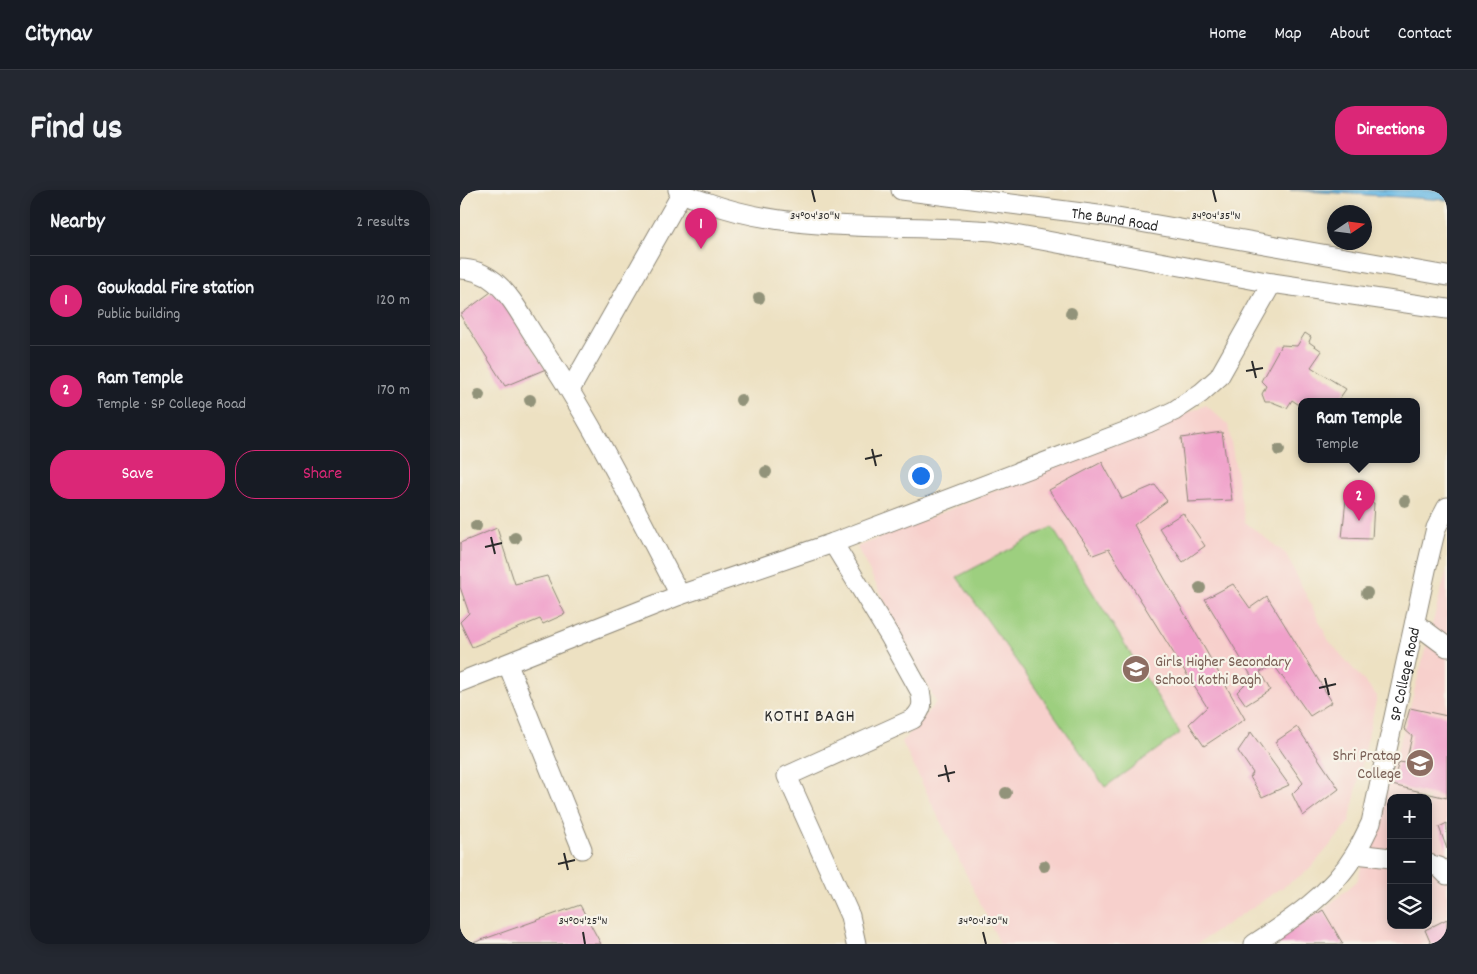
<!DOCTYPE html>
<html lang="en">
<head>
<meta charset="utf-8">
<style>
  :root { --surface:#171b24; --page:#242831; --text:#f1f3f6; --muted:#9ea1a6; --line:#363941; --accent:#db2777 }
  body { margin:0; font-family:Dekko,sans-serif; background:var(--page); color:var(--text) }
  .controls { position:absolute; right:15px; bottom:15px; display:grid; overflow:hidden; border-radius:10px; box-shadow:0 2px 12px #0003 }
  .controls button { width:45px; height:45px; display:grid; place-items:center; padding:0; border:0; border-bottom:1px solid var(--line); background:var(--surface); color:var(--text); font:25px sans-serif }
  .compass { position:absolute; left:867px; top:15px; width:45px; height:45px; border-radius:50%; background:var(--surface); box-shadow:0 2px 12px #0003; rotate:77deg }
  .you { position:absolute; left:460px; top:285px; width:18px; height:18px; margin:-12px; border:4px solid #fff; border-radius:50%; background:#1a73e8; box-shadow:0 0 0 8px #1a73e833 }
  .badge { display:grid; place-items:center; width:32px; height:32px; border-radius:50%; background:var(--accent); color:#fff; font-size:16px; font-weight:700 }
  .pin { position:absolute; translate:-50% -41px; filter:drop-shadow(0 1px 2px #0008) }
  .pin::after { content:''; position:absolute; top:26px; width:18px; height:15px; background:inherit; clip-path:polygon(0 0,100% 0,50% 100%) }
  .popup { position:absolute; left:838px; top:208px; width:122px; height:65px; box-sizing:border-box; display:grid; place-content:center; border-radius:10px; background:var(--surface); filter:drop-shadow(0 1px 4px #0005); font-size:16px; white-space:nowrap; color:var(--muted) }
  .popup b { font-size:19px; color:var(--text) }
  .popup::after { content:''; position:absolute; left:50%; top:100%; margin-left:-10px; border:10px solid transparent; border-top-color:var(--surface) }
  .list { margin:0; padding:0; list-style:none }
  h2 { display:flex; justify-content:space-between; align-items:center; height:65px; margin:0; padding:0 20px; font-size:21px }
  h2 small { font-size:16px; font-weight:400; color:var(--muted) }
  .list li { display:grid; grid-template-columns:32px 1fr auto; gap:15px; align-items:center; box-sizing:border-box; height:90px; padding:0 20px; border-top:1px solid var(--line) }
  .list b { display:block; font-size:19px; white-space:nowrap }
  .list p { margin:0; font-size:16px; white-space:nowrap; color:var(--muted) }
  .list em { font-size:16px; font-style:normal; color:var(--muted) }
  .actions { display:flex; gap:10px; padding:15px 20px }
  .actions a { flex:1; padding:11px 0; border:1px solid var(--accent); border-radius:20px; text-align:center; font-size:18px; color:var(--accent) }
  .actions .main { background:var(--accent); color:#fff }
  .icon { flex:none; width:28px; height:28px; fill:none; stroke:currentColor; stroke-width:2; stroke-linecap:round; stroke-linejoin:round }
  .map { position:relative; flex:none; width:987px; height:754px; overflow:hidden; border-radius:20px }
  header { display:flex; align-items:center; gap:30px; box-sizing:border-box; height:70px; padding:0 25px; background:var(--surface); border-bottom:1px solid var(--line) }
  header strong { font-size:24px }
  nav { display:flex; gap:28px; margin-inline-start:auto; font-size:18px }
  .intro { display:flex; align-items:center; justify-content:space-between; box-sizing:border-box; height:120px; padding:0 30px }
  h1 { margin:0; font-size:35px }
  .button { padding:12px 22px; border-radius:20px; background:var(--accent); color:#fff; font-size:18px; font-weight:700 }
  main { display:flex; gap:30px; padding:0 30px }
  aside { flex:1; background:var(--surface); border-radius:20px; box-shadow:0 2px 12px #0003 }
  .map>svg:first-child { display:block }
</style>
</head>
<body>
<header>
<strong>Citynav</strong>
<nav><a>Home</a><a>Map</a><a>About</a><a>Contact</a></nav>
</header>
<div class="intro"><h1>Find us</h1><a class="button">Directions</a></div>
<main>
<aside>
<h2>Nearby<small>2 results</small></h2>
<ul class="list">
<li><span class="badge">1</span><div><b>Gowkadal Fire station</b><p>Public building</p></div><em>120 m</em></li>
<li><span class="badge">2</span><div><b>Ram Temple</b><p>Temple · SP College Road</p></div><em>170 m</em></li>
</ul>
<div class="actions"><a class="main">Save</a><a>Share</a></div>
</aside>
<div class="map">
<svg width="987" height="754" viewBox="0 0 987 754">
  <rect width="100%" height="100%" fill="#f7f3e8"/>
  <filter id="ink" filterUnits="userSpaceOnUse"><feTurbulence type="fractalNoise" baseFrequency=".02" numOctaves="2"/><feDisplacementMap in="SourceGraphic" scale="10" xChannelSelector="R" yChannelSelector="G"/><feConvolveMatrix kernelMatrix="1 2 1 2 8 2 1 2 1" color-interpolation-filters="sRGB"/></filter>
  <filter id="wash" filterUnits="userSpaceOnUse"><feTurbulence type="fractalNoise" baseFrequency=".0096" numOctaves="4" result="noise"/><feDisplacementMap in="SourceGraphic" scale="20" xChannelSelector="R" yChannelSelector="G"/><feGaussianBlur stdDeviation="1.12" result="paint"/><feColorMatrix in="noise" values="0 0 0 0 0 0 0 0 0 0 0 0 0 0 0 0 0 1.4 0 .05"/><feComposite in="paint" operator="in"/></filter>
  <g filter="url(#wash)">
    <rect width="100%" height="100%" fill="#ede1c2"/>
    <!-- built -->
    <g fill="#f7d0cc" fill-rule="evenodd">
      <polygon points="746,215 768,235 785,332 826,364 869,451 917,506 889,633 849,680 737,754 540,754 442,552 476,512 397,357"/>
      <path d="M987 379V754H810L863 720 897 691 944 539ZM931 608H968V735H931Z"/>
    </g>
    <!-- green -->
    <polygon fill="#9dcf7f" stroke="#647d55" points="592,337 720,543 645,597 497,387"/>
    <!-- water -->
    <polygon fill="#69b9e4" stroke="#4a7288" points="830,0 987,0 987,10"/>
    <g id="blocks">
      <!-- building -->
      <g fill="#f0a0ca">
        <polygon points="35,99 86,179 45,196 0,125"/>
        <polygon points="845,143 851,147 849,152 862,161 851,177 886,199 877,212 842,212 842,217 832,210 827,218 812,212 805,212 802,204 806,196 801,191 821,155 837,156"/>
        <polygon points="762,242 772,310 728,312 721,248"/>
        <polygon points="642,272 662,309 695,295 707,311 674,335 785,529 744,556 729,534 747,517 649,359 633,365 589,300"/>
        <polygon points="886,309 914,313 912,349 882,348"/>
        <polygon points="723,323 745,356 723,372 699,338"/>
        <polygon points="37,338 55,394 87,386 105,424 83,434 80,429 12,457 0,432 9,423 0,397 0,353"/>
        <polygon points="773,394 790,418 807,406 872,512 850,526 814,475 800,482 810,500 786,515 777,502 792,487 745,409"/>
        <polygon points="950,518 987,526 987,608 932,595 939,572 946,573 952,546 944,539"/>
        <polygon points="837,537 879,599 843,626 832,604 843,593 815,552"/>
        <polygon points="791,542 829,595 802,607 790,587 793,583 778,561"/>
        <polygon points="987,633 987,659 979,637"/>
        <polygon points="120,715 141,754 10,754"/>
        <polygon points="863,720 883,754 817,754 815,751"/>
        <polygon points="987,729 987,754 971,754 965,740"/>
      </g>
    </g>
  </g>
  <g filter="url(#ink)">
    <use href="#blocks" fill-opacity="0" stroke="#8c8676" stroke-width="1"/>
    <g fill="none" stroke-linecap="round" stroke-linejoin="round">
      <defs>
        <g id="minor">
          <path d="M218 0C226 6 236 9 246 12 336 45 439 33 533 41L812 93 987 119"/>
          <path id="s1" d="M441 0 646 26 987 86"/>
          <path d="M0 79C12 79 25 84 35 92 52 106 63 129 75 147 131 228 174 317 220 405"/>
          <polyline points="110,200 222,3"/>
          <path d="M373 353 429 445 460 501C463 514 463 519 453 529L327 586 390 726 396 754"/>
          <polyline points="955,433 987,457"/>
          <polyline points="48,475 122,659"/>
          <polyline points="0,492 220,405 373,353 688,233 714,221 741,203 759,187 812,93"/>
          <polyline points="896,664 931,668"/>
          <polyline points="968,674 979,677 987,685"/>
          <path id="s2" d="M794 754C831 730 872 703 895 664 901 654 906 643 911 633L966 380 976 338 987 317"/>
        </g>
      </defs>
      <!-- minor casing -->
      <use href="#minor" stroke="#8c8676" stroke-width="21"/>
      <!-- minor -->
      <use href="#minor" stroke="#fff" stroke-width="19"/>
    </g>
    <!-- trees -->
    <g fill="#92937a">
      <circle cx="299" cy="108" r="6"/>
      <circle cx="611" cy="123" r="6"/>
      <circle cx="19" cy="205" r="6"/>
      <circle cx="70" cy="210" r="6"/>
      <circle cx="281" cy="210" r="6"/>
      <circle cx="819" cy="260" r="6"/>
      <circle cx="306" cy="282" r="6"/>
      <circle cx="945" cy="311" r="6"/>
      <circle cx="16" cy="336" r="6"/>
      <circle cx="55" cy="348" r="6"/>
      <circle cx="740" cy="398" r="6"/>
      <circle cx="907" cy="403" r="6"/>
      <circle cx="546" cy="603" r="6"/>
      <circle cx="584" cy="676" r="6"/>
    </g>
  </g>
  <!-- ticks -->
  <path fill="none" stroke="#2b2b2b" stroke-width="2" d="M352 0 355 12M753 0 756 12M792 171 796 188M786 181 803 178M412 259 416 276M405 269 422 265M31 347 35 364M25 357 42 353M865 488 869 505M859 498 876 494M485 575 489 592M478 586 495 582M104 663 108 680M98 674 115 670M123 742 125 754M523 742 526 754"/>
  <!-- icons -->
  <defs>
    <symbol id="school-disc" viewBox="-11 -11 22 22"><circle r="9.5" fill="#8d6e63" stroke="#f7f3e8"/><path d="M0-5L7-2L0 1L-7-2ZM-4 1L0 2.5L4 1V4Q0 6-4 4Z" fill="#fff"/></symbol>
    <symbol id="university-disc" viewBox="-11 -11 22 22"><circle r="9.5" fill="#8d6e63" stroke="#f7f3e8"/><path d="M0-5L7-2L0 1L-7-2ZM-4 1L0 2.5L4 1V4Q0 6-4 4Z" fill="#fff"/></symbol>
  </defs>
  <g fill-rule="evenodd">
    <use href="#school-disc" x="660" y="463" width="32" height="32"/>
    <use href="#university-disc" x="944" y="557" width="32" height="32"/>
  </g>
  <g text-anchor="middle" stroke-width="4.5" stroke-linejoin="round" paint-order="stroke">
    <!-- street labels -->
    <g font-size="16" fill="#2b2b2b" stroke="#f7f3e8">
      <text dy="6" stroke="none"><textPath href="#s1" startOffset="216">The Bund Road</textPath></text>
      <text dy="6" stroke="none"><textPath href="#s2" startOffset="324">SP College Road</textPath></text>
    </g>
    <!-- education labels -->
    <g font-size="16" fill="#785e54" stroke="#f7f3e8" text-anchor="start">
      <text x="695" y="476">Girls Higher Secondary<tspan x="695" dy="18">School Kothi Bagh</tspan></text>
      <text x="941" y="570" text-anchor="end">Shri Pratap<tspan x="941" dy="18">College</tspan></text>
    </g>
    <!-- neighbourhood labels -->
    <g font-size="18" letter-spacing="1" fill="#2b2b2b" stroke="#f7f3e8">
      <text x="350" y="531">KOTHI BAGH</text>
    </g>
  </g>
  <g font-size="12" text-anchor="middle" fill="#2b2b2b" stroke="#f7f3e8" stroke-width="4.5" stroke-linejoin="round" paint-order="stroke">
    <text x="355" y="29">34°04'30"N</text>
    <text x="756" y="29">34°04'35"N</text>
    <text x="123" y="734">34°04'25"N</text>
    <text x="523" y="734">34°04'30"N</text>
  </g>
</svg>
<div class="controls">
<button>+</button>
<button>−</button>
<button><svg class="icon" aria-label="layers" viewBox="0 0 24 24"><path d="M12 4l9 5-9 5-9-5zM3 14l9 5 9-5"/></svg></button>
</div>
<svg class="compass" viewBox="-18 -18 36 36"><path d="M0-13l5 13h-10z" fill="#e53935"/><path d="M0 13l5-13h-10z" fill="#9ea1a6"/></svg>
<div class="you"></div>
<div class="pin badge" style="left:241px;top:59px">1</div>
<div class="pin badge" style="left:899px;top:331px">2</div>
<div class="popup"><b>Ram Temple</b>Temple</div>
</div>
</main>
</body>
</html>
